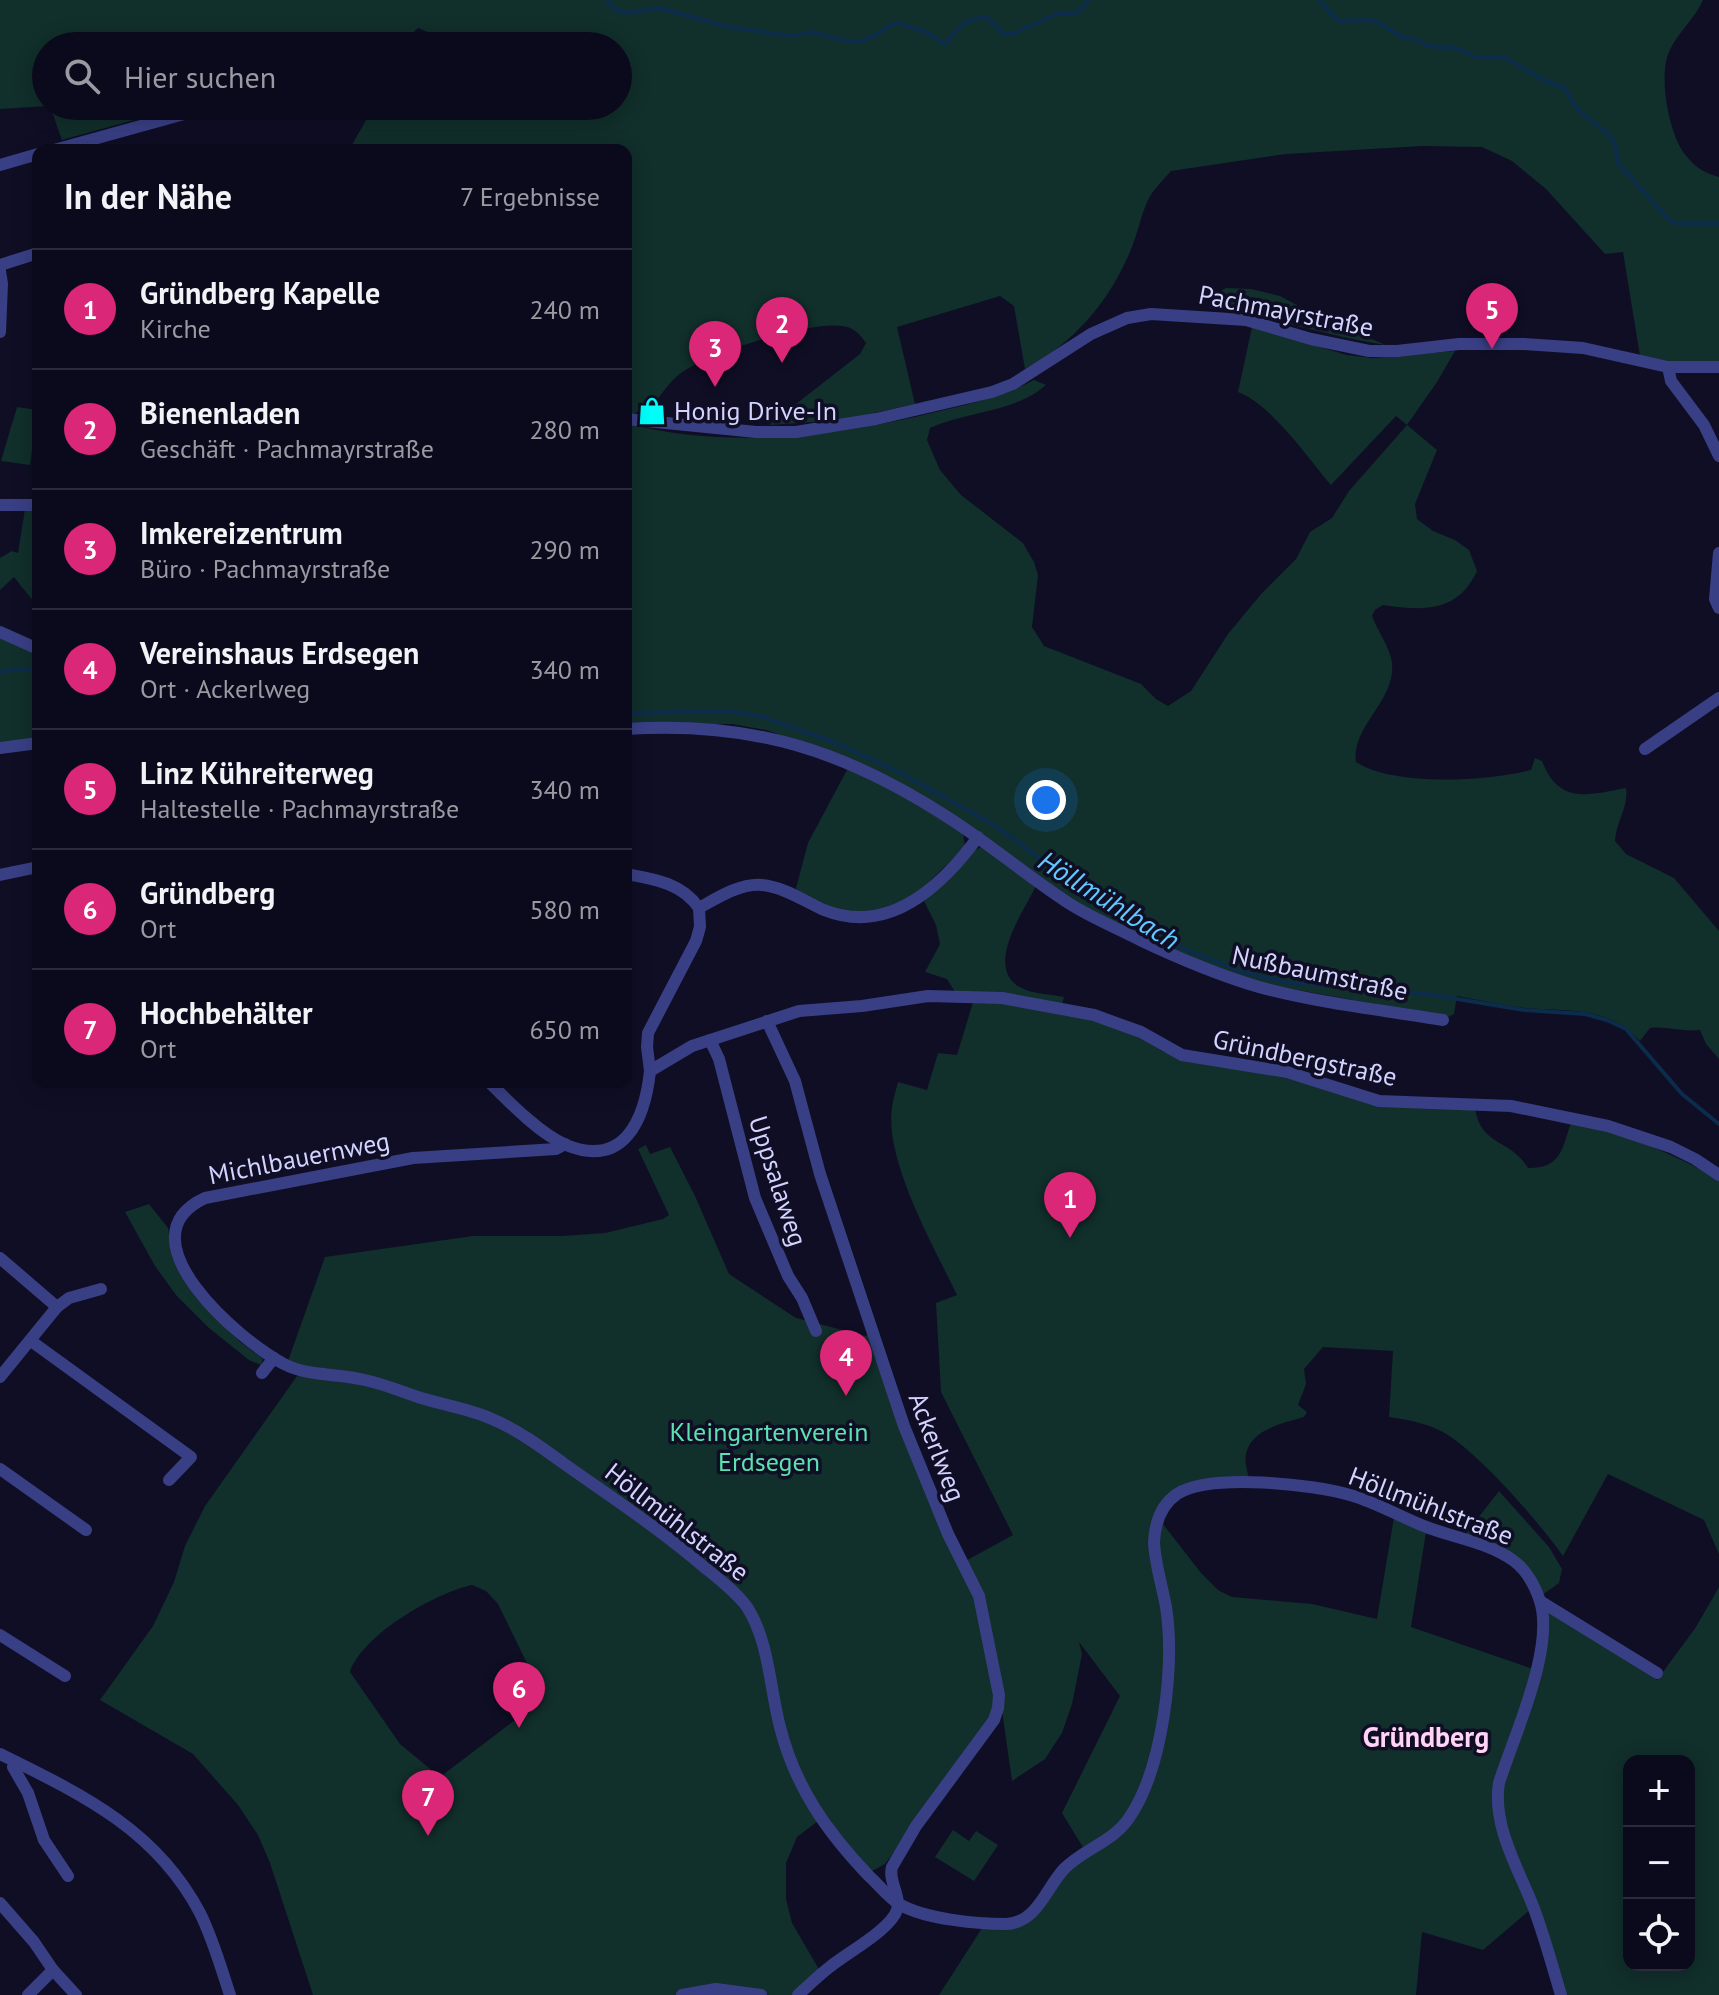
<!DOCTYPE html>
<html lang="de">
<head>
<meta charset="utf-8">
<style>
  :root { --surface:#0b0a1c; --page:#141325; --text:#f1f3f6; --muted:#9a9aa3; --line:#2b2b3b; --accent:#db2777 }
  body { margin:0; font-family:"PT Sans",sans-serif; background:var(--page); color:var(--text) }
  .controls { position:absolute; right:24px; bottom:24px; display:grid; overflow:hidden; border-radius:16px; box-shadow:0 4px 20px #0003 }
  .controls button { width:72px; height:72px; display:grid; place-items:center; padding:0; border:0; border-bottom:2px solid var(--line); background:var(--surface); color:var(--text); font:40px sans-serif }
  .you { position:absolute; left:1046px; top:800px; width:28px; height:28px; margin:-20px; border:6px solid #fff; border-radius:50%; background:#1a73e8; box-shadow:0 0 0 12px #1a73e833 }
  .badge { display:grid; place-items:center; width:52px; height:52px; border-radius:50%; background:var(--accent); color:#fff; font-size:26px; font-weight:700 }
  .pin { position:absolute; translate:-50% -66px; filter:drop-shadow(0 2px 4px #0008) }
  .pin::after { content:''; position:absolute; top:42px; width:28px; height:24px; background:inherit; clip-path:polygon(0 0,100% 0,50% 100%) }
  .list { margin:0; padding:0; list-style:none }
  h2 { display:flex; justify-content:space-between; align-items:center; height:104px; margin:0; padding:0 32px; font-size:34px }
  h2 small { font-size:26px; font-weight:400; color:var(--muted) }
  .list li { display:grid; grid-template-columns:52px 1fr auto; gap:24px; align-items:center; box-sizing:border-box; height:120px; padding:0 32px; border-top:2px solid var(--line) }
  .list b { display:block; font-size:30px; white-space:nowrap }
  .list p { margin:0; font-size:26px; white-space:nowrap; color:var(--muted) }
  .list em { font-size:26px; font-style:normal; color:var(--muted) }
  .icon { flex:none; width:44px; height:44px; fill:none; stroke:currentColor; stroke-width:2; stroke-linecap:round; stroke-linejoin:round }
  .map { position:relative; flex:none; width:1719px; height:1995px; overflow:hidden }
  .search { position:absolute; background:var(--surface); box-shadow:0 4px 20px #0003; left:32px; top:32px; width:600px; height:88px; display:flex; align-items:center; gap:20px; box-sizing:border-box; padding:0 28px; border-radius:44px; color:var(--muted); font-size:30px }
  .panel { position:absolute; background:var(--surface); box-shadow:0 4px 20px #0003; left:32px; top:144px; width:600px; height:944px; border-radius:16px }
  .map>svg:first-child { display:block }
</style>
</head>
<body>
<div class="map">
<svg width="1719" height="1995" viewBox="0 0 1719 1995">
  <rect width="100%" height="100%" fill="#0f0e25"/>
  <!-- green -->
  <g fill="#112f2b" fill-rule="evenodd">
    <path d="M0 0H1703C1695 19 1677 33 1669 52 1658 76 1669 139 1688 158 1697 169 1706 173 1719 177V363H1680L1640 356 1623 252 1605 254 1546 189 1512 161 1482 147 1422 146 1286 154 1171 171C1163 180 1153 190 1148 200 1141 215 1138 232 1132 247 1111 299 1076 342 1025 369L1014 306 1000 296 897 327 915 404 842 420 769 425 860 354 866 343C860 334 853 327 842 326 808 321 709 353 681 373 663 386 658 408 635 413L633 425C732 449 838 436 936 412 970 404 1002 397 1034 380L1046 385C1014 413 967 411 930 428L927 440 940 470 961 495 1023 543 1034 562 1038 575 1032 627 1044 646 1141 684 1156 699 1168 706 1191 691 1228 634 1262 593 1296 559 1310 532 1332 518 1349 491 1407 425 1396 416 1331 485C1307 457 1272 405 1238 392L1252 327 1347 355 1372 358 1455 351 1437 382 1407 425 1437 450 1415 504 1417 519 1433 531 1455 540 1469 550 1477 571C1458 613 1422 611 1383 605L1375 610 1372 616C1378 632 1390 647 1392 663 1396 701 1351 726 1356 762 1395 787 1487 781 1531 770L1535 758 1542 761C1559 805 1588 795 1626 788 1629 806 1616 822 1615 841L1626 854 1674 878 1719 931V1059L1706 1044 1700 1030C1682 1032 1667 1026 1650 1028L1640 1041C1607 1005 1569 1012 1525 1008 1502 1005 1480 1000 1457 996L1454 1014 1448 1017 1275 986 1232 974 1142 936 1071 900 985 838 809 744 766 730 732 724 626 725V150H349L374 106H618V46H444L433 34 418 28 399 46H46L48 106 0 109Z"/>
    <polygon points="50,106 184,106 62,140"/>
    <path d="M1226 288 1251 289 1280 296 1325 320 1386 345C1326 336 1269 316 1209 308L1216 294Z"/>
    <polygon points="17,407 38,410 30,465 1,461"/>
    <polygon points="25,509 38,509 38,607 14,577 0,590 0,558 12,551 18,553"/>
    <polygon points="0,636 38,653 38,739 0,744"/>
    <polygon points="848,768 926,808 963,833 965,847 908,902 872,912 841,911 795,892 808,843"/>
    <path d="M983 846 1036 886C1024 911 988 961 1015 984 1027 994 1049 994 1064 997L1062 1004 955 992 947 979 925 972 940 944 936 925 924 901 975 850Z"/>
    <path d="M974 999C1038 1010 1107 1014 1162 1051L1335 1089 1475 1108C1481 1147 1510 1138 1528 1168 1561 1168 1562 1150 1571 1122 1624 1133 1673 1153 1719 1180V1554L1704 1520 1608 1474 1563 1556C1537 1520 1484 1459 1448 1435 1431 1424 1409 1420 1389 1417L1393 1351 1323 1347 1304 1369 1306 1384 1298 1405 1307 1412 1304 1417C1284 1423 1251 1429 1246 1454 1244 1462 1248 1472 1249 1480H1209L1156 1515 1201 1573 1218 1590 1232 1597 1312 1604 1377 1619 1394 1517 1426 1532 1411 1627 1533 1669 1495 1792 1531 1909 1483 1950 1422 1932 1416 1995H939L984 1925 1015 1926 1061 1876 1110 1842 1137 1797 1116 1828 1084 1849 1062 1813 1120 1696 1079 1642 1082 1654 1072 1704 1062 1733 1045 1759 1012 1781 1002 1711 885 1864 870 1872 854 1856 798 1773 749 1606 509 1425 288 1361 325 1257 473 1236H562L605 1233 663 1219 669 1215 638 1149 646 1145 650 1154 670 1147 695 1196 729 1274 796 1318 866 1336 870 1333 960 1564 1013 1535 941 1392 936 1303 957 1295C934 1247 884 1160 892 1107 893 1099 896 1090 898 1082L927 1090 938 1053 957 1055Z"/>
    <polygon points="149,1204 168,1228 173,1259 201,1302 239,1341 263,1359 261,1365 249,1360 209,1328 176,1295 155,1266 125,1212"/>
    <path d="M297 1376 384 1387 505 1429 614 1501 738 1600 750 1619 769 1689 818 1821 797 1837 786 1863V1899L792 1923 820 1971 795 1995H769L749 1989 677 1995H313L270 1863 258 1835 238 1805 193 1754 100 1700 153 1626 174 1582 185 1546 205 1506ZM472 1585 486 1591 498 1604 544 1698 440 1777 400 1744 350 1672C362 1635 435 1593 472 1585Z"/>
    <polygon points="1499,1491 1549,1547 1562,1569 1559,1583 1541,1596 1526,1568 1464,1536"/>
    <path d="M1719 1587V1995H1565L1507 1831 1501 1794 1547 1609 1657 1680 1696 1627ZM1629 1761H1689V1965H1629Z"/>
    <polygon points="953,1830 969,1841 976,1831 998,1845 974,1881 935,1857"/>
  </g>
  <g fill="none" stroke-linecap="round" stroke-linejoin="round">
    <!-- stream -->
    <g stroke="#0c2c4b" stroke-width="4">
      <path d="M607 0 617 11 629 13 659 8 729 27 791 36 811 32 851 42 866 40 893 24H901L926 32 945 44C957 29 967 16 987 18L1003 33 1013 34 1056 14 1079 12 1089 0"/>
      <path d="M1319 0 1338 21 1370 20 1379 23 1405 38 1416 39 1429 46 1456 48 1479 58H1506L1546 81 1565 88 1576 108 1609 135 1615 145 1618 163 1670 221C1683 228 1703 220 1719 224"/>
      <polyline points="0,671 38,669"/>
      <polyline points="626,713 731,711 763,717 836,743 899,772 996,826 1089,895 1159,939 1243,972 1285,982 1427,994 1524,1010 1585,1014 1607,1020 1626,1029 1682,1094 1719,1124"/>
    </g>
    <!-- minor -->
    <g stroke="#393f85" stroke-width="12">
      <polyline points="54,150 213,106"/>
      <polyline points="0,165 38,154"/>
      <polyline points="0,265 38,253"/>
      <polyline points="0,271 2,284 0,332"/>
      <polyline points="1668,367 1671,381 1704,425 1719,456"/>
      <polyline points="626,419 756,432 796,432 876,419 992,392 1013,384 1091,334 1127,318 1151,314 1246,320 1311,339 1369,351 1397,351 1459,344 1524,344 1583,348 1668,367 1719,367"/>
      <polyline points="0,505 38,505"/>
      <polyline points="1719,553 1715,599 1719,608"/>
      <polyline points="0,632 38,649"/>
      <path d="M626 729C753 721 845 750 952 820 992 846 1030 878 1070 904 1092 918 1117 928 1140 940 1178 958 1218 975 1259 987 1318 1003 1382 1010 1443 1020"/>
      <polyline points="0,748 38,743"/>
      <polyline points="1645,749 1719,698"/>
      <path d="M626 874C654 879 682 883 699 908"/>
      <polyline points="0,875 38,867"/>
      <path d="M767 1021 795 1081 820 1174 904 1426 948 1534 979 1596 999 1695 998 1708 994 1720 916 1826 892 1867C888 1881 901 1895 897 1910 891 1929 847 1953 831 1966 819 1975 809 1985 798 1995"/>
      <polyline points="710,1040 719,1059 755,1198 788,1276 802,1298 816,1331"/>
      <path d="M650 1071 647 1047 648 1033 696 941 700 927 699 908C717 898 740 883 762 885 784 887 804 901 824 910 889 936 942 886 978 837"/>
      <path d="M489 1082C509 1102 540 1134 566 1145 625 1169 645 1118 650 1071L692 1046 799 1011 862 1006 928 996 1002 998 1094 1015 1141 1032 1182 1055 1287 1072 1379 1101 1511 1106 1608 1126 1671 1147 1695 1159 1719 1175"/>
      <path d="M565 1144 556 1149 413 1158 205 1198C119 1238 240 1341 284 1364 309 1377 338 1373 365 1380 384 1384 402 1392 421 1398 444 1405 470 1409 492 1419 518 1430 541 1447 563 1463 611 1497 660 1529 704 1567 719 1579 736 1592 747 1607 769 1641 770 1689 780 1727 795 1787 827 1832 869 1876 879 1885 888 1897 899 1904 924 1919 977 1924 1006 1924 1037 1923 1046 1888 1064 1869 1083 1849 1113 1842 1129 1818 1163 1769 1175 1666 1166 1607 1162 1585 1155 1564 1154 1542 1155 1523 1161 1505 1177 1494 1210 1473 1313 1484 1350 1495 1378 1503 1402 1518 1429 1528 1457 1538 1489 1543 1514 1561 1526 1570 1535 1586 1540 1601 1555 1649 1514 1735 1499 1783 1492 1825 1518 1868 1533 1906 1544 1935 1552 1965 1561 1995"/>
      <polyline points="0,1258 57,1307 0,1377"/>
      <polyline points="57,1307 69,1298 101,1289"/>
      <polyline points="31,1341 191,1457 169,1480"/>
      <polyline points="262,1373 274,1358"/>
      <polyline points="0,1469 86,1530"/>
      <polyline points="1540,1601 1657,1673"/>
      <polyline points="0,1635 65,1676"/>
      <path d="M0 1754C81 1794 156 1829 200 1913 213 1939 221 1968 230 1995"/>
      <polyline points="16,1762 13,1767 28,1793 44,1840 68,1876"/>
      <polyline points="0,1903 34,1942 53,1970"/>
      <polyline points="28,1995 53,1970 76,1995"/>
      <polyline points="682,1995 716,1989 761,1995"/>
    </g>
  </g>
  <!-- icons -->
  <defs>
    <symbol id="shop-bare" viewBox="-9 -9 18 18"><path d="M-5-2.5h2.3a2.7 3.5 0 0 1 5.4 0H5L5.5 6h-11ZM-1.5-2.5h3a1.5 2.3 0 0 0-3 0Z" fill="#00fdf8" stroke="#0f0e25" stroke-width="2.5" paint-order="stroke"/></symbol>
  </defs>
  <g fill-rule="evenodd">
    <use href="#shop-bare" x="632" y="391" width="40" height="40"/>
  </g>
  <g text-anchor="middle" stroke-width="7" stroke-linejoin="round" paint-order="stroke">
    <!-- street labels -->
    <g font-size="26" fill="#d2d3ff" stroke="#0f0e25">
      <text transform="translate(1286 311) rotate(11)" y="9">Pachmayrstraße</text>
      <text transform="translate(1320 973) rotate(12)" y="9">Nußbaumstraße</text>
      <text transform="translate(1305 1058) rotate(12)" y="9">Gründbergstraße</text>
      <text transform="translate(299 1158) rotate(-11)" y="9">Michlbauernweg</text>
      <text transform="translate(778 1181) rotate(72)" y="9">Uppsalaweg</text>
      <text transform="translate(937 1447) rotate(69)" y="9">Ackerlweg</text>
      <text transform="translate(1431 1506) rotate(21)" y="9">Höllmühlstraße</text>
      <text transform="translate(677 1522) rotate(38)" y="9">Höllmühlstraße</text>
    </g>
    <!-- poi labels -->
    <g font-size="26" fill="#d2d3ff" stroke="#0f0e25" text-anchor="start">
      <text x="674" y="420">Honig Drive-In</text>
    </g>
    <!-- park labels -->
    <g font-size="26" fill="#5ce2b0" stroke="#0f0e25">
      <text x="769" y="1441">Kleingartenverein<tspan x="769" dy="30">Erdsegen</tspan></text>
    </g>
    <!-- water labels -->
    <g font-size="28" font-style="italic" fill="#60c9ff" stroke="#0f0e25">
      <text transform="translate(1109 900) rotate(32)" y="10">Höllmühlbach</text>
    </g>
    <!-- neighbourhood labels -->
    <g font-size="28" font-weight="bold" fill="#ffd4f5" stroke="#0f0e25">
      <text x="1426" y="1747">Gründberg</text>
    </g>
  </g>
</svg>
<div class="controls">
<button>+</button>
<button>−</button>
<button><svg class="icon" aria-label="locate" viewBox="0 0 24 24"><circle cx="12" cy="12" r="6"/><path d="M12 2v4M12 18v4M2 12h4M18 12h4"/></svg></button>
</div>
<div class="you"></div>
<div class="pin badge" style="left:1070px;top:1238px">1</div>
<div class="pin badge" style="left:782px;top:363px">2</div>
<div class="pin badge" style="left:715px;top:387px">3</div>
<div class="pin badge" style="left:846px;top:1396px">4</div>
<div class="pin badge" style="left:1492px;top:349px">5</div>
<div class="pin badge" style="left:519px;top:1728px">6</div>
<div class="pin badge" style="left:428px;top:1836px">7</div>
<div class="search"><svg class="icon" aria-label="search" viewBox="0 0 24 24"><circle cx="10" cy="10" r="6"/><path d="M15 15l6 6"/></svg>Hier suchen</div>
<section class="panel">
<h2>In der Nähe<small>7 Ergebnisse</small></h2>
<ul class="list">
<li><span class="badge">1</span><div><b>Gründberg Kapelle</b><p>Kirche</p></div><em>240 m</em></li>
<li><span class="badge">2</span><div><b>Bienenladen</b><p>Geschäft · Pachmayrstraße</p></div><em>280 m</em></li>
<li><span class="badge">3</span><div><b>Imkereizentrum</b><p>Büro · Pachmayrstraße</p></div><em>290 m</em></li>
<li><span class="badge">4</span><div><b>Vereinshaus Erdsegen</b><p>Ort · Ackerlweg</p></div><em>340 m</em></li>
<li><span class="badge">5</span><div><b>Linz Kühreiterweg</b><p>Haltestelle · Pachmayrstraße</p></div><em>340 m</em></li>
<li><span class="badge">6</span><div><b>Gründberg</b><p>Ort</p></div><em>580 m</em></li>
<li><span class="badge">7</span><div><b>Hochbehälter</b><p>Ort</p></div><em>650 m</em></li>
</ul>
</section>
</div>
</body>
</html>
